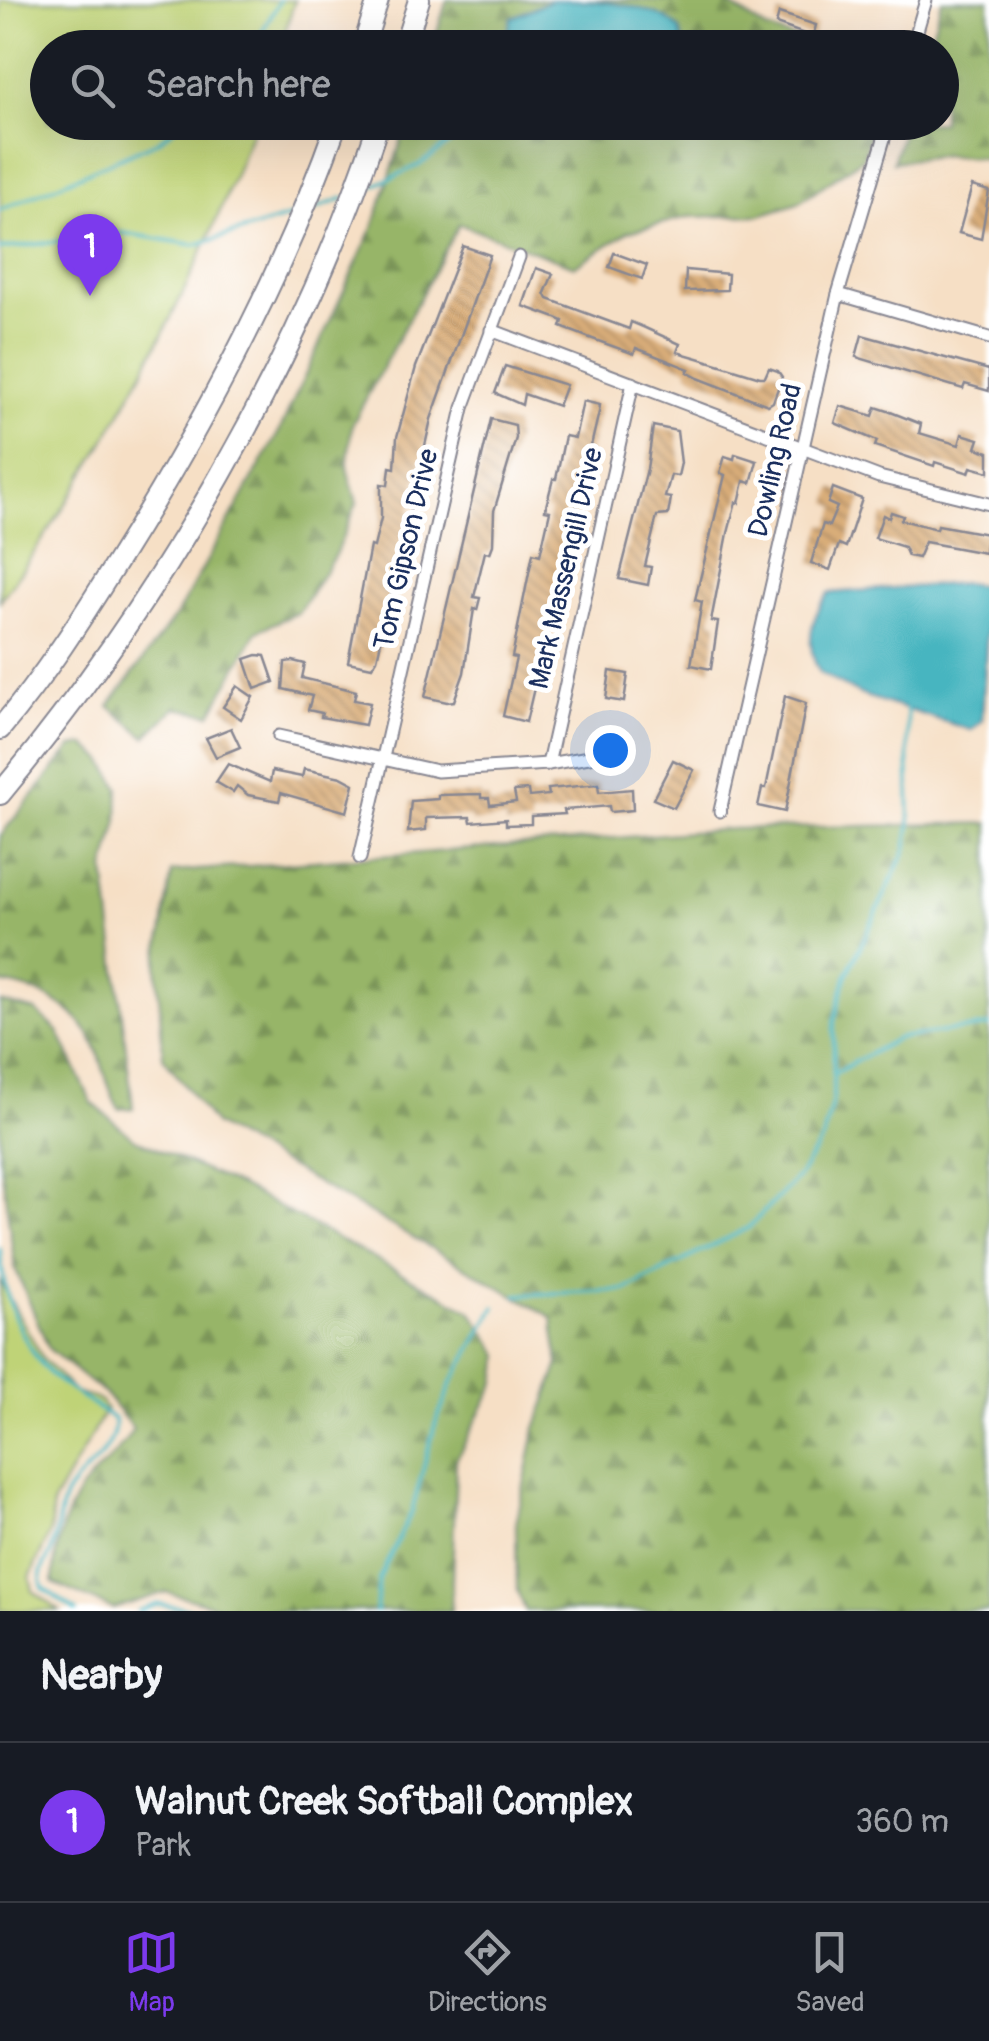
<!DOCTYPE html>
<html lang="en">
<head>
<meta charset="utf-8">
<style>
  :root { --surface:#171b24; --page:#20242c; --text:#f1f3f6; --muted:#9ea1a6; --line:#363941; --accent:#7c3aed }
  body { margin:0; font-family:Pangolin,sans-serif; background:var(--page); color:var(--text) }
  .you { position:absolute; left:610px; top:750px; width:35px; height:35px; margin:-25px; border:8px solid #fff; border-radius:50%; background:#1a73e8; box-shadow:0 0 0 15px #1a73e833 }
  .badge { display:grid; place-items:center; width:65px; height:65px; border-radius:50%; background:var(--accent); color:#fff; font-size:32px; font-weight:700 }
  .pin { position:absolute; translate:-50% -82px; filter:drop-shadow(0 2px 5px #0008) }
  .pin::after { content:''; position:absolute; top:52px; width:35px; height:30px; background:inherit; clip-path:polygon(0 0,100% 0,50% 100%) }
  .list { margin:0; padding:0; list-style:none }
  h2 { display:flex; justify-content:space-between; align-items:center; height:130px; margin:0; padding:0 40px; font-size:42px }
  h2 small { font-size:32px; font-weight:400; color:var(--muted) }
  .list li { display:grid; grid-template-columns:65px 1fr auto; gap:30px; align-items:center; box-sizing:border-box; height:160px; padding:0 40px; border-top:2px solid var(--line) }
  .list b { display:block; font-size:38px; white-space:nowrap }
  .list p { margin:0; font-size:32px; white-space:nowrap; color:var(--muted) }
  .list em { font-size:32px; font-style:normal; color:var(--muted) }
  .icon { flex:none; width:55px; height:55px; fill:none; stroke:currentColor; stroke-width:2; stroke-linecap:round; stroke-linejoin:round }
  .map { position:relative; flex:none; width:989px; height:1611px; overflow:hidden }
  .search { position:absolute; background:var(--surface); box-shadow:0 10px 40px #0002; left:30px; right:30px; top:30px; height:110px; display:flex; align-items:center; gap:25px; box-sizing:border-box; padding:0 35px; border-radius:55px; color:var(--muted); font-size:38px }
  .sheet { height:290px; background:var(--surface) }
  nav { display:flex; justify-content:space-around; align-items:center; box-sizing:border-box; height:140px; border-top:2px solid var(--line); background:var(--surface); font-size:28px; color:var(--muted) }
  nav a { display:grid; justify-items:center; gap:5px }
  nav .on { color:var(--accent) }
  .map>svg:first-child { display:block }
</style>
</head>
<body>
<div class="map">
<svg width="989" height="1611" viewBox="0 0 989 1611">
  <defs>
    <pattern id="forest-firs" width="22" height="20" patternUnits="userSpaceOnUse" patternTransform="scale(2.5)"><rect width="22" height="20" fill="#97b568"/><path d="M5 1l3.5 6h-7zM16 11l3.5 6h-7z" fill="#7a9459"/></pattern>
    <pattern id="building-back-hatch" width="6" height="6" patternUnits="userSpaceOnUse" patternTransform="scale(2.5)"><rect width="6" height="6" fill="#d9ad79"/><path d="M-1 5l2 2M0 0l6 6M5-1l2 2" fill="none" stroke="#af8d66"/></pattern>
  </defs>
  <rect width="100%" height="100%" fill="#fff"/>
  <filter id="ink" filterUnits="userSpaceOnUse"><feTurbulence type="fractalNoise" baseFrequency=".01" numOctaves="2"/><feDisplacementMap in="SourceGraphic" scale="20" xChannelSelector="R" yChannelSelector="G"/><feConvolveMatrix kernelMatrix="1 2 1 2 8 2 1 2 1" color-interpolation-filters="sRGB"/></filter>
  <filter id="wash" filterUnits="userSpaceOnUse"><feTurbulence type="fractalNoise" baseFrequency=".0048" numOctaves="4" result="noise"/><feDisplacementMap in="SourceGraphic" scale="40" xChannelSelector="R" yChannelSelector="G"/><feGaussianBlur stdDeviation="2.25" result="paint"/><feColorMatrix in="noise" values="0 0 0 0 0 0 0 0 0 0 0 0 0 0 0 0 0 1.4 0 .05"/><feComposite in="paint" operator="in"/></filter>
  <g filter="url(#wash)">
    <rect width="100%" height="100%" fill="#f6dfc5"/>
    <!-- forest -->
    <g fill="url(#forest-firs)" stroke="#597263" stroke-width="2.5">
      <polygon points="447,0 723,0 766,29 823,47 432,48"/>
      <polygon points="942,0 989,0 989,159 943,155 893,162 905,123 942,122 942,48 928,47"/>
      <polygon points="407,123 874,123 863,158 798,203 760,215 687,217 628,232 575,266 459,224 352,425 347,468 357,503 335,555 299,612 257,631 211,714 175,708 146,737 109,706 177,614 280,430 374,225"/>
      <path d="M85 745 103 760 119 787 118 820 105 870 133 1108 119 1109C109 1092 106 1077 100 1058 85 1011 45 990 0 983V836L72 747Z"/>
      <polygon points="989,823 989,1611 526,1611 517,1591 516,1524 535,1431 559,1364 552,1317 214,1124 163,1057 157,965 172,872 731,829"/>
      <path d="M0 1002 36 1011 58 1031 92 1103 133 1138 244 1188 471 1311 500 1355 496 1382 456 1460 451 1611H235L166 1592 113 1609 53 1583C54 1547 65 1505 91 1478 106 1461 121 1450 133 1429L107 1396 49 1349 15 1268 0 1158Z"/>
    </g>
    <!-- park -->
    <g fill="#bfd377" stroke="#6d816a" stroke-width="2.5">
      <path d="M0 0H295L280 47 48 48V122L255 123C193 291 105 456 0 601Z"/>
      <polygon points="0,1281 44,1360 75,1392 100,1400 106,1409 53,1503 50,1533 30,1577 33,1591 60,1611 0,1611"/>
    </g>
    <!-- water -->
    <g fill="#46b5c0" stroke="#30728f" stroke-width="2.5">
      <path d="M552 0C586 0 657 2 680 30L684 47H504L511 18Z"/>
      <path d="M964 583 980 585 989 594 982 721 971 730 862 695 820 673C804 644 810 619 829 593Z"/>
    </g>
    <g fill="none" stroke-linecap="round" stroke-linejoin="round">
      <!-- stream -->
      <g stroke="#46b5c0" stroke-width="4">
        <polyline points="253,48 280,0"/>
        <polyline points="363,191 419,165 479,122"/>
        <polyline points="0,210 159,141 181,122"/>
        <polyline points="312,210 345,198"/>
        <polyline points="0,249 123,233 195,245 293,216"/>
        <polyline points="835,1073 898,1038 989,1026"/>
        <path d="M0 1249C2 1293 20 1341 49 1373 58 1383 100 1409 114 1419 119 1452 78 1470 65 1497 58 1514 58 1534 51 1552 45 1566 37 1571 43 1588L76 1611"/>
        <polyline points="517,1295 625,1290 748,1228 798,1177 823,1138 833,1099 834,1022 846,977 906,850 910,826 907,709"/>
        <polyline points="138,1611 159,1604 202,1611"/>
        <polyline points="376,1611 379,1579 412,1511 434,1428 451,1384 495,1307"/>
      </g>
    </g>
    <g id="blocks">
      <!-- building -->
      <g fill="url(#building-back-hatch)">
        <polygon points="779,13 816,25 813,37 776,24"/>
        <polygon points="972,186 989,191 981,239 959,233"/>
        <polygon points="463,246 490,255 431,419 377,659 372,667 348,662 370,546 374,547 381,518 381,484 388,485 390,467 395,468 397,437 416,367"/>
        <polygon points="614,253 647,265 642,279 609,267"/>
        <polygon points="536,268 553,274 545,293 548,299 629,329 631,322 643,327 680,344 677,352 698,358 760,377 765,377 769,368 778,371 782,377 773,402 768,405 698,378 687,372 689,369 636,348 634,354 590,338 561,327 563,321 556,318 523,306"/>
        <polygon points="686,270 728,274 727,290 685,291"/>
        <polygon points="862,335 989,370 989,391 965,384 963,389 856,357"/>
        <polygon points="505,366 566,385 558,406 524,394 522,405 495,393"/>
        <polygon points="583,401 600,405 599,412 526,722 503,716 516,658 512,657 533,553 540,555 550,511 545,510 553,479 556,479 565,436 575,438"/>
        <polygon points="840,406 873,416 876,407 888,411 921,424 919,433 959,445 962,434 979,439 976,448 989,452 989,472 971,467 969,473 935,462 934,466 875,446 877,441 835,423"/>
        <polygon points="491,419 515,425 516,438 494,511 493,545 490,553 485,552 474,597 480,598 477,610 474,609 464,673 454,701 447,702 425,697"/>
        <polygon points="653,426 677,431 681,463 678,476 671,475 665,497 671,498 668,515 657,516 645,566 651,567 648,585 619,579 647,469"/>
        <polygon points="735,454 757,461 751,483 744,481 739,503 736,502 728,533 711,621 718,622 711,669 691,665 702,602 695,600 725,475 720,473 725,456 734,459"/>
        <polygon points="833,488 862,499 846,547 839,544 830,570 811,563 823,524 829,526 837,507 828,503"/>
        <polygon points="891,512 903,516 901,520 937,529 938,525 987,534 985,553 925,542 918,558 908,556 904,547 875,538 883,515 889,518"/>
        <polygon points="257,655 265,656 274,682 255,689 245,659"/>
        <polygon points="293,661 305,664 302,678 356,691 354,700 370,703 365,725 321,717 322,713 308,710 312,696 283,689 285,662"/>
        <polygon points="610,671 628,674 624,702 606,699"/>
        <polygon points="237,686 253,697 241,719 223,707"/>
        <polygon points="785,696 806,703 785,812 758,806 762,788 766,788"/>
        <polygon points="231,728 240,747 216,757 206,738"/>
        <polygon points="673,760 694,770 674,808 653,799"/>
        <polygon points="228,764 270,782 272,771 302,777 304,769 341,777 354,784 347,812 281,793 279,801 248,795 237,786 233,792 216,782"/>
        <polygon points="598,784 599,792 632,789 633,810 610,812 609,806 564,810 565,814 531,816 531,824 506,825 506,819 471,822 470,817 426,818 426,830 408,832 411,801 438,799 438,795 481,794 481,798 489,798 490,805 516,802 514,791 528,790 529,797 549,795 548,789"/>
      </g>
    </g>
  </g>
  <g filter="url(#ink)">
    <use href="#blocks" fill-opacity="0" stroke="#888792" stroke-width="2.5"/>
    <g fill="none" stroke-linecap="round" stroke-linejoin="round">
      <defs>
        <g id="minor">
          <polyline points="912,48 926,0"/>
          <polyline points="838,294 989,338"/>
          <polyline points="491,330 879,477 989,504"/>
          <polyline points="279,736 437,771 548,764 624,751"/>
          <polyline points="548,764 633,383"/>
          <polyline points="720,811 838,294 889,122"/>
          <polyline points="360,858 463,408 519,257"/>
        </g>
        <g id="motorway">
          <polyline points="363,48 378,0"/>
          <polyline points="404,48 419,0"/>
          <path d="M0 729C44 677 82 618 118 560 204 423 283 276 337 122"/>
          <path d="M0 794C161 600 300 362 379 122"/>
        </g>
      </defs>
      <!-- minor casing -->
      <use href="#minor" stroke="#888792" stroke-width="15"/>
      <!-- motorway casing -->
      <use href="#motorway" stroke="#888792" stroke-width="24"/>
      <!-- minor -->
      <use href="#minor" stroke="#fff" stroke-width="11"/>
      <!-- motorway -->
      <use href="#motorway" stroke="#fff" stroke-width="20"/>
    </g>
  </g>
  <g text-anchor="middle" stroke-width="10" stroke-linejoin="round" paint-order="stroke">
    <!-- street labels -->
    <g font-size="28" fill="#1b2f5e" stroke="#fff">
      <text transform="translate(774 460) rotate(-77)" y="10">Dowling Road</text>
      <text transform="translate(405 549) rotate(-77)" y="10">Tom Gipson Drive</text>
      <text transform="translate(565 568) rotate(-77)" y="10">Mark Massengill Drive</text>
    </g>
  </g>
</svg>
<div class="you"></div>
<div class="pin badge" style="left:90px;top:296px">1</div>
<div class="search"><svg class="icon" aria-label="search" viewBox="0 0 24 24"><circle cx="10" cy="10" r="6"/><path d="M15 15l6 6"/></svg>Search here</div>
</div>
<section class="sheet">
<h2>Nearby<small></small></h2>
<ul class="list">
<li><span class="badge">1</span><div><b>Walnut Creek Softball Complex</b><p>Park</p></div><em>360 m</em></li>
</ul>
</section>
<nav>
<a class="on"><svg class="icon" aria-label="map" viewBox="0 0 24 24"><path d="M3 6l6-2 6 2 6-2v14l-6 2-6-2-6 2zM9 4v14M15 6v14"/></svg>Map</a>
<a><svg class="icon" aria-label="directions" viewBox="0 0 24 24"><path d="M12 3l9 9-9 9-9-9zM9 14v-3h6M13 9l2 2-2 2"/></svg>Directions</a>
<a><svg class="icon" aria-label="saved" viewBox="0 0 24 24"><path d="M7 4h10v16l-5-4-5 4z"/></svg>Saved</a>
</nav>
</body>
</html>
